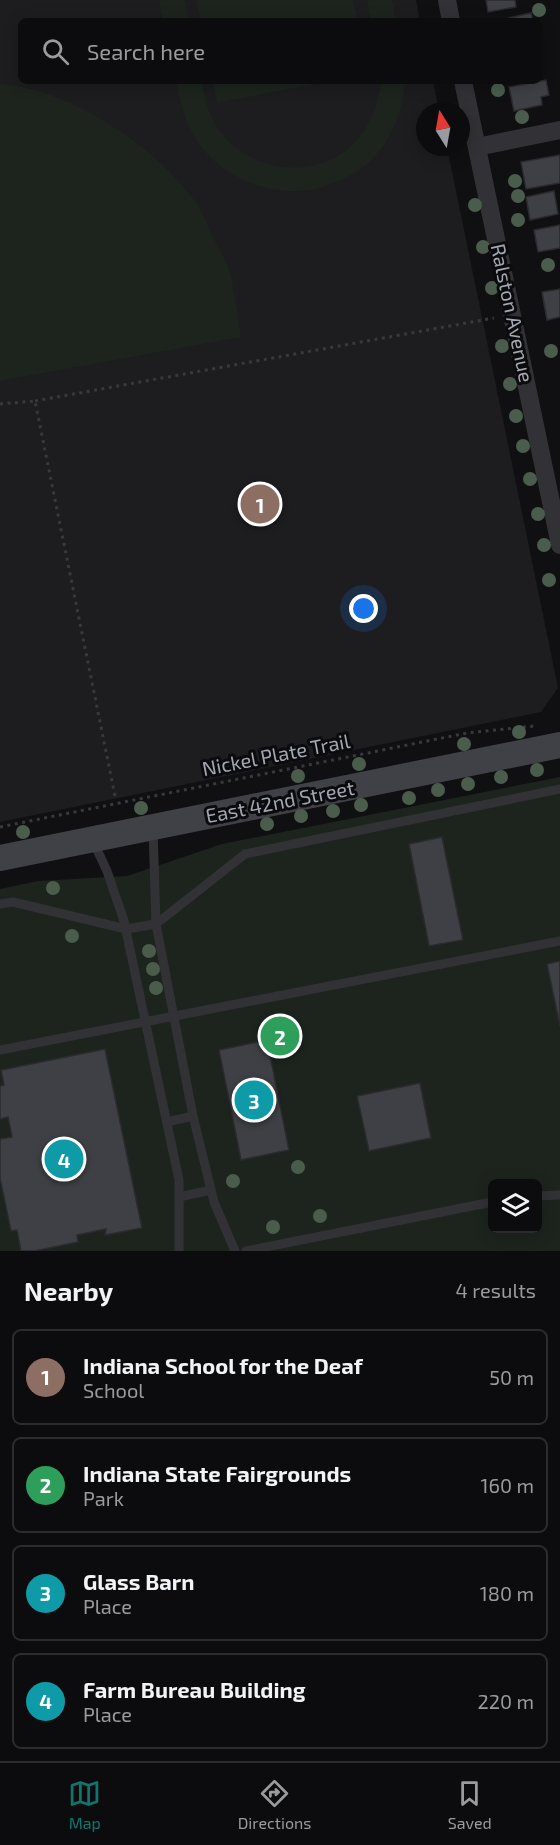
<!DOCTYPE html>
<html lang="en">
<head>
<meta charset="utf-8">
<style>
  :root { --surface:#0c0c0e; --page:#1a1a1c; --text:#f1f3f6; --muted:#9a9b9e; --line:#2c2c2e; --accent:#0f766e }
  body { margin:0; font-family:"Exo 2",sans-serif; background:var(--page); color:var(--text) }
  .controls { position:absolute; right:18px; bottom:18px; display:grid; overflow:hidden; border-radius:9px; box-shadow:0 3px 15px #0003 }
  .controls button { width:54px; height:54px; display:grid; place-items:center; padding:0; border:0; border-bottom:2px solid var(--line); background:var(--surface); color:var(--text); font:30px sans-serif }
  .compass { position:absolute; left:416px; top:102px; width:54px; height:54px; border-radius:50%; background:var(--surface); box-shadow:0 3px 15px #0003; rotate:349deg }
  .you { position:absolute; left:364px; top:609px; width:21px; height:21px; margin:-15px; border:4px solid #fff; border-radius:50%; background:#1a73e8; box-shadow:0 0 0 9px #1a73e833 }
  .badge { display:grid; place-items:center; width:39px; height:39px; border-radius:50%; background:var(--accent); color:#fff; font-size:20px; font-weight:700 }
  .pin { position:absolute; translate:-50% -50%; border:3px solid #fff; box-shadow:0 2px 6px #0006 }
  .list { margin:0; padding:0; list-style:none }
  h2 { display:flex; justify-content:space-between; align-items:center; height:78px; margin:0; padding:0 24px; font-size:26px }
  h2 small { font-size:20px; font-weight:400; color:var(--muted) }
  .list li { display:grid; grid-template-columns:39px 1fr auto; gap:18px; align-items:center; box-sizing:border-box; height:96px; margin:0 12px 12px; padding:0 12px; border:2px solid var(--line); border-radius:9px }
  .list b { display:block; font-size:22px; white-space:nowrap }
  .list p { margin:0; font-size:20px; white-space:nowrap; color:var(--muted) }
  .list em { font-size:20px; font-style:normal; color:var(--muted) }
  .icon { flex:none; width:33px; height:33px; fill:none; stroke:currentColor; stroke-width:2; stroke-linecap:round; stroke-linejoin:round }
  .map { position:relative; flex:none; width:560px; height:1251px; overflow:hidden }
  .search { position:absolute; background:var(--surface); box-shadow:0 3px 15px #0003; left:18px; right:18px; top:18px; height:66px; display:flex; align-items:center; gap:15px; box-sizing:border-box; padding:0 21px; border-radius:9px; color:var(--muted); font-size:22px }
  .sheet { height:510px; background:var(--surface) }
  nav { display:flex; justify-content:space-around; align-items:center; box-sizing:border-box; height:84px; border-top:2px solid var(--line); background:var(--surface); font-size:16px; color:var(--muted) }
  nav a { display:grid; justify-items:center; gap:3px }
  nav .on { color:var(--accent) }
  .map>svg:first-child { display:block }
</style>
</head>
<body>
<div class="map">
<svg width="560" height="1251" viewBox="0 0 560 1251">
  <rect width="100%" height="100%" fill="#101012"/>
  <!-- built -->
  <polygon fill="#1d1c1f" points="0,0 416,0 420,21 21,21 21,81 433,81 439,111 425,111 425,147 447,147 558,688 541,712 0,822"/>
  <!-- green -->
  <g fill="#1d241e" fill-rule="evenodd">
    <polygon points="159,0 185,0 189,21 163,21"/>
    <polygon points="196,0 353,0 358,21 201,21"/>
    <polygon points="367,0 392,0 396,21 371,21"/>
    <path d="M176 81H201C205 99 209 117 221 132 250 173 318 181 354 143 370 126 379 104 381 81H405V84C402 111 394 134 376 155 368 165 355 173 343 179 329 185 315 191 299 191 261 193 218 174 197 141 185 123 180 101 176 81Z"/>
    <polygon points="213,81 329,81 217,103"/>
    <path d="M0 84C69 88 158 148 197 204 204 215 209 229 215 241 219 249 224 257 227 265 235 288 237 313 241 337L0 381Z"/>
    <path d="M560 777V1251H0V889L38 881 127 876 222 844ZM492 1184H538V1228H492Z"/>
  </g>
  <!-- building -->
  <g fill="#3f4045" stroke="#2b2a2e" stroke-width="1.5">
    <polygon points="486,0 515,0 516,7 488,12"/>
    <polygon points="531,13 533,21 495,21"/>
    <polygon points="546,80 549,95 541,97 542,105 514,111 509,87"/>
    <polygon points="560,155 560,183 526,189 521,162"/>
    <polygon points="554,191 558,214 530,220 526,197"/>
    <polygon points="560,225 560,248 538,252 534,230"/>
    <polygon points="560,289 560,317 547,320 542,292"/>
    <polygon points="442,837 463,940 429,946 409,844"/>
    <polygon points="560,961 560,1026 547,964"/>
    <polygon points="267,1040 289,1150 241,1160 219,1050"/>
    <polygon points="105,1049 142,1228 105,1235 106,1229 77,1235 78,1242 35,1251 21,1251 17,1230 11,1231 0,1178 0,1139 12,1137 8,1117 0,1119 0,1086 4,1085 1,1070"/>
    <polygon points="420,1083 431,1138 369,1151 357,1096"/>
  </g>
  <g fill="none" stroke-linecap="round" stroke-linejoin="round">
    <!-- path -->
    <g stroke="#38393d" stroke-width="3" stroke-dasharray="3 4.5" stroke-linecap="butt">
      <polyline points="35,401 494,318"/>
      <polyline points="0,404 35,401 115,796"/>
      <polyline points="0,827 467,733 534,726"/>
    </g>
    <!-- lane -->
    <g stroke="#323236" stroke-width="9">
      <polyline points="153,829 156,924 193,1116 214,1202 235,1251"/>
      <polyline points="93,841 107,871 124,921 179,1180 179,1251"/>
      <polyline points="0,904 13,902 126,929 156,924 245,854 560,789"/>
      <polyline points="0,1050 560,941"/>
      <polyline points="167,1122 193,1116"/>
      <polyline points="538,1196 560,1195"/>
      <polyline points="179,1197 211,1190"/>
      <polyline points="246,1251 492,1202"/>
    </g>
    <!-- street -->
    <g stroke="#323236" stroke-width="18">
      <polyline points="447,0 451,21"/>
      <polyline points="463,81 560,545"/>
      <polyline points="477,147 560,130"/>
    </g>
    <!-- secondary -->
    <polyline stroke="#404146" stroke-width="26" points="0,858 560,745"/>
  </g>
  <!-- trees -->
  <g fill="#4a5d4d">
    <circle cx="539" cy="10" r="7"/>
    <circle cx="498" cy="90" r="7"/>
    <circle cx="522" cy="117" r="7"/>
    <circle cx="515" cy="181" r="7"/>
    <circle cx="518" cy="196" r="7"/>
    <circle cx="475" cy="205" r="7"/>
    <circle cx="518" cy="220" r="7"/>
    <circle cx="483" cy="247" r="7"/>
    <circle cx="548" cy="265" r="7"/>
    <circle cx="492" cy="288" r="7"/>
    <circle cx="502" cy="346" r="7"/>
    <circle cx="551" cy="351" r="7"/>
    <circle cx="510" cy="384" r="7"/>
    <circle cx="516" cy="416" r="7"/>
    <circle cx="523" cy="446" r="7"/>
    <circle cx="530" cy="479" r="7"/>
    <circle cx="538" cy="514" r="7"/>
    <circle cx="544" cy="545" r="7"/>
    <circle cx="549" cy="580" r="7"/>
    <circle cx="519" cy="732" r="7"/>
    <circle cx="464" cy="744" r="7"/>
    <circle cx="359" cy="764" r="7"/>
    <circle cx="537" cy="770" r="7"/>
    <circle cx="298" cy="776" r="7"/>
    <circle cx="501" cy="777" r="7"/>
    <circle cx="468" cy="784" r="7"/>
    <circle cx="438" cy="790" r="7"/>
    <circle cx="409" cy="798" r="7"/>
    <circle cx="361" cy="805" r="7"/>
    <circle cx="141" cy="808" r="7"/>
    <circle cx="333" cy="811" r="7"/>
    <circle cx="301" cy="816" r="7"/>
    <circle cx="267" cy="824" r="7"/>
    <circle cx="23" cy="832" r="7"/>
    <circle cx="53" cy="888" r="7"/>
    <circle cx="72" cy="936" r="7"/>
    <circle cx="149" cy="951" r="7"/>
    <circle cx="153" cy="969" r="7"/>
    <circle cx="156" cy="988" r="7"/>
    <circle cx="298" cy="1167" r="7"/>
    <circle cx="233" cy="1181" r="7"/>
    <circle cx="320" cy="1216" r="7"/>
    <circle cx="273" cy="1227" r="7"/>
  </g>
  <g text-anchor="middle" stroke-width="6" stroke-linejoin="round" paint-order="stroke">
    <!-- street labels -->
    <g font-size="20" fill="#a2a7b2" stroke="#0b0b0d">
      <text transform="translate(512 313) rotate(78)" y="7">Ralston Avenue</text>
      <text transform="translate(276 755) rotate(-11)" y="7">Nickel Plate Trail</text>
      <text transform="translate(280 802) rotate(-11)" y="7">East 42nd Street</text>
    </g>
  </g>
</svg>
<div class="controls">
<button><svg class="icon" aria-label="layers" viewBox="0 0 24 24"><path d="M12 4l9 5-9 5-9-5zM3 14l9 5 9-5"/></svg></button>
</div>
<svg class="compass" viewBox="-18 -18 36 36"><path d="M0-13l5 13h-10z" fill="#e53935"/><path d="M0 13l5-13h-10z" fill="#9a9b9e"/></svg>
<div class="you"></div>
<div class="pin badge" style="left:260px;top:504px;background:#8d6e63">1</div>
<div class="pin badge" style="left:280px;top:1036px;background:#2e9e5b">2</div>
<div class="pin badge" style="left:254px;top:1100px;background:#0f9aa8">3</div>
<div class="pin badge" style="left:64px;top:1159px;background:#0f9aa8">4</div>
<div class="search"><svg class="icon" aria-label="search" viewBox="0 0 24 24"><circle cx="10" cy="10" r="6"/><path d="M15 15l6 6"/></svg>Search here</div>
</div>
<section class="sheet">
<h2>Nearby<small>4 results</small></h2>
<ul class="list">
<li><span class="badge" style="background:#8d6e63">1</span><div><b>Indiana School for the Deaf</b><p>School</p></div><em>50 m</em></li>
<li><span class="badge" style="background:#2e9e5b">2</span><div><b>Indiana State Fairgrounds</b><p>Park</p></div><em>160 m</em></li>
<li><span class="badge" style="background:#0f9aa8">3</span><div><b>Glass Barn</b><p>Place</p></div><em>180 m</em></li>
<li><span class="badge" style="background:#0f9aa8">4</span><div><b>Farm Bureau Building</b><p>Place</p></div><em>220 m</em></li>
</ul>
</section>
<nav>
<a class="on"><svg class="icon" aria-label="map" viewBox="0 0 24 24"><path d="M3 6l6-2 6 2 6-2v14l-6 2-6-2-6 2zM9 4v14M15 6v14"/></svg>Map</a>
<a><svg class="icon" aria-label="directions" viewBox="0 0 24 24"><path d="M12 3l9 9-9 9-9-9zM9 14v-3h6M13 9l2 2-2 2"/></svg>Directions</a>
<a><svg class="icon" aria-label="saved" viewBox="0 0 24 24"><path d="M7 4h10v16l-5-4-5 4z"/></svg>Saved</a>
</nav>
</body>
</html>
